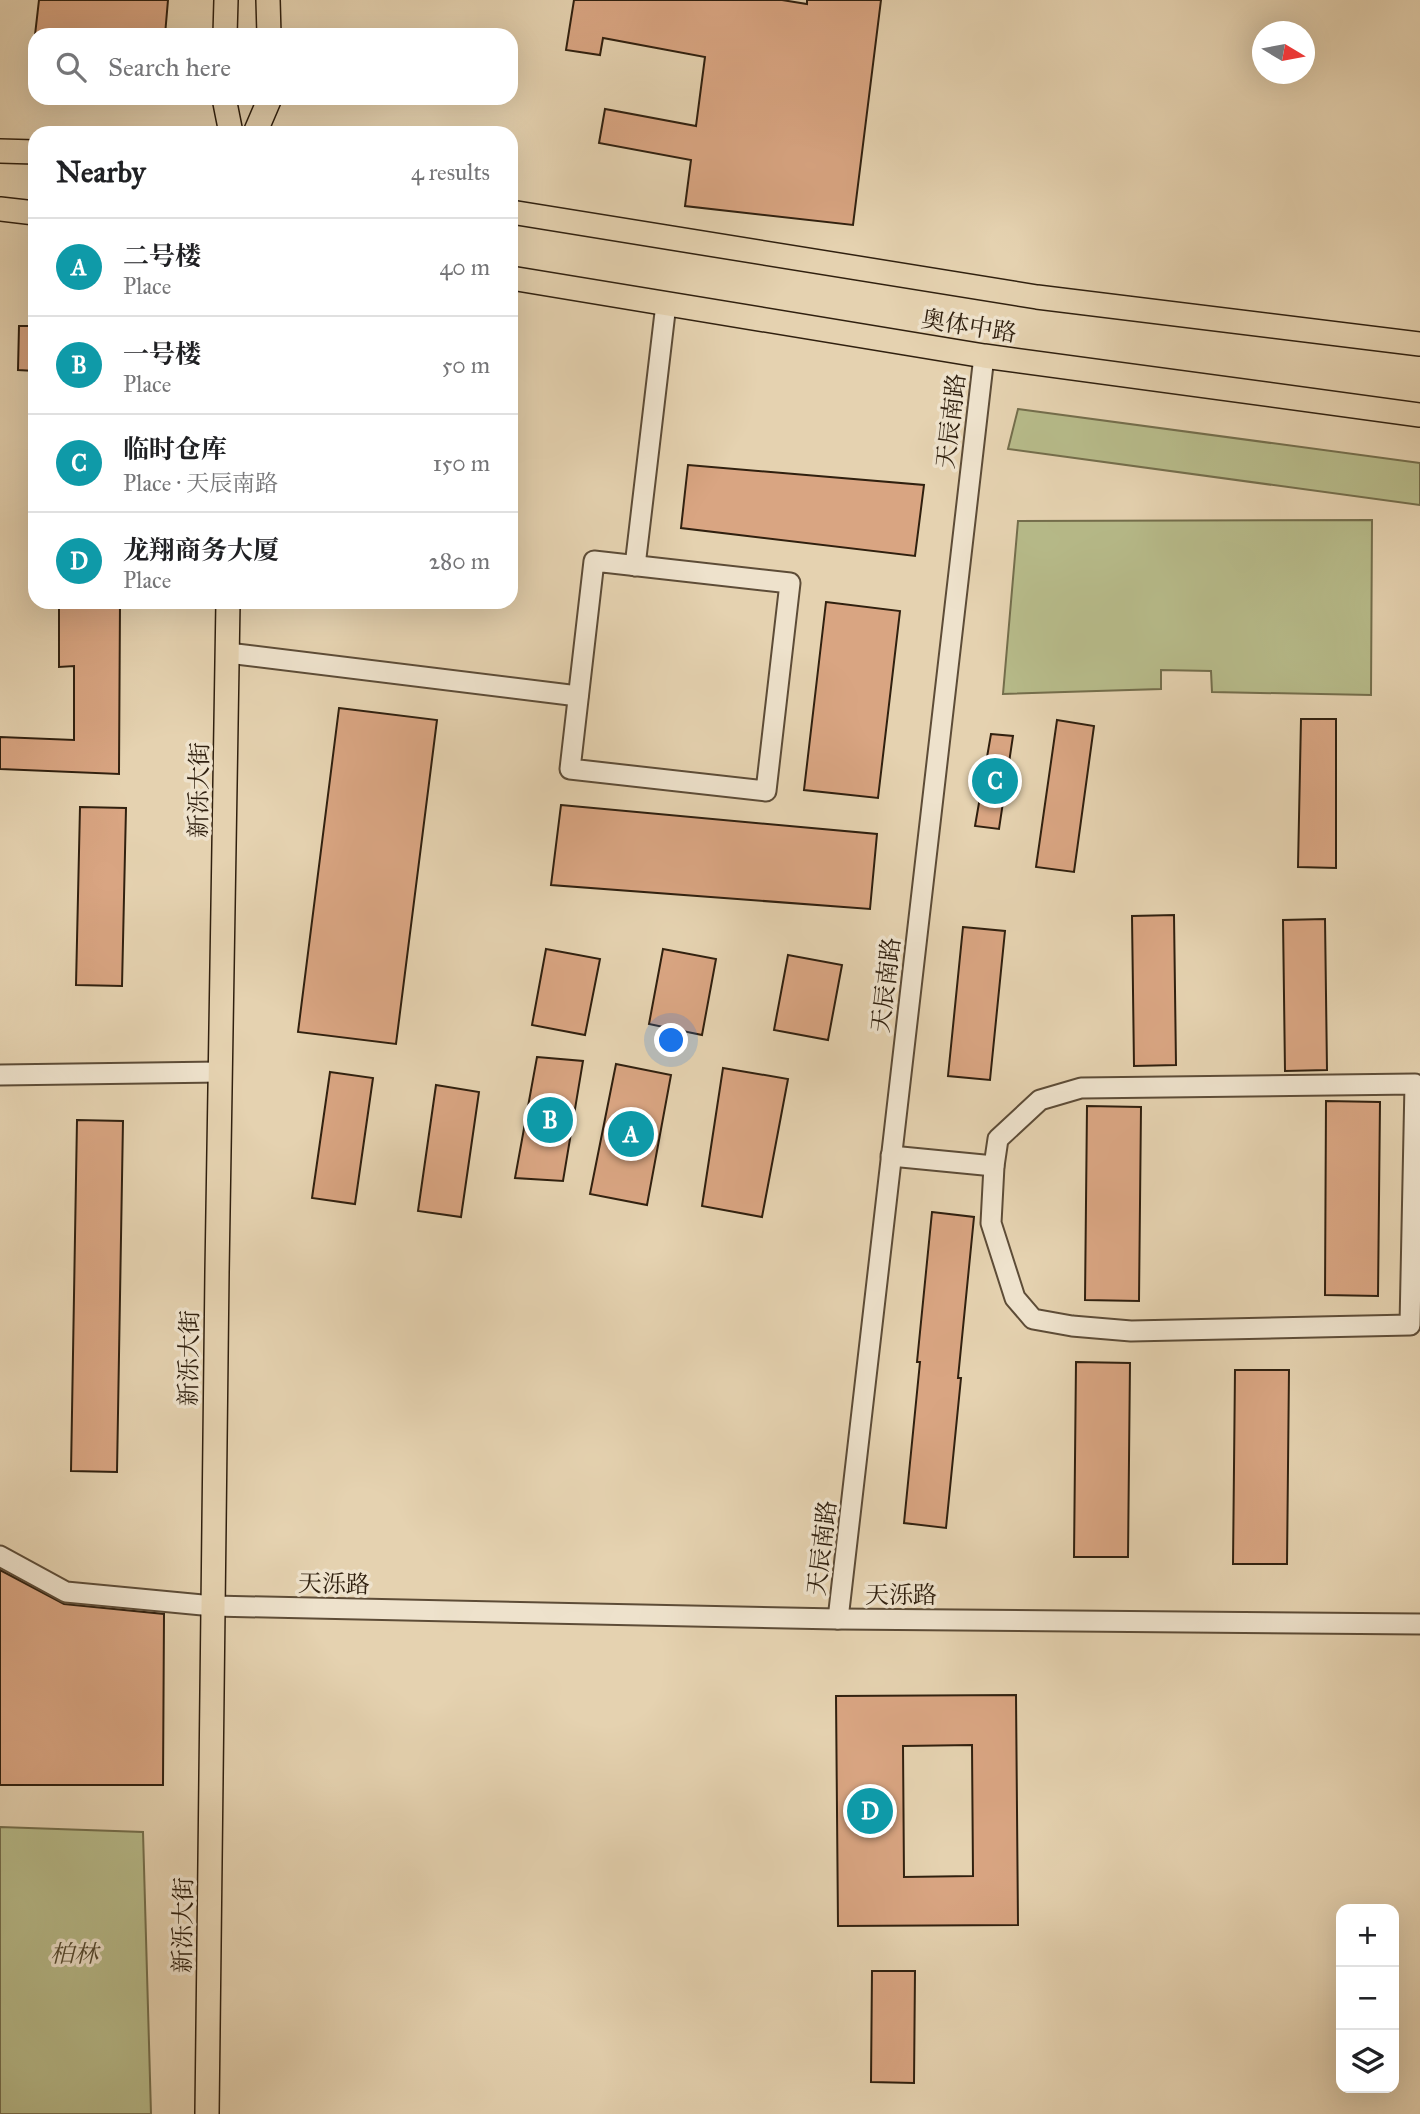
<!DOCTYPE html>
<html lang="en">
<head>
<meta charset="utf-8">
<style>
  :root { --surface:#fff; --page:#f2f2f2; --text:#202124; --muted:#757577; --line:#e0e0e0; --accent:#2563eb }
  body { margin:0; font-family:"IM FELL Great Primer","Noto Serif SC",serif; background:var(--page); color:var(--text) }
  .controls { position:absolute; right:21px; bottom:21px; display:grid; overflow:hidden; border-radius:14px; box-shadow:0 7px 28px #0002 }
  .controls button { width:63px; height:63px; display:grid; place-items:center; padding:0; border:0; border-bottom:2px solid var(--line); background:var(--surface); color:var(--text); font:35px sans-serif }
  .compass { position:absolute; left:1252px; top:21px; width:63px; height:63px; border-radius:50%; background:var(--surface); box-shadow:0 7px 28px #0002; rotate:100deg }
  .you { position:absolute; left:672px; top:1041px; width:24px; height:24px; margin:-18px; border:5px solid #fff; border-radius:50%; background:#1a73e8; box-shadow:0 0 0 10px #1a73e833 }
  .badge { display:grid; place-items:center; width:46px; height:46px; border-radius:50%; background:var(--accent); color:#fff; font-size:23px; font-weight:700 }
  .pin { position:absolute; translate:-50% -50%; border:4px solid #fff; box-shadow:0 2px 7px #0006 }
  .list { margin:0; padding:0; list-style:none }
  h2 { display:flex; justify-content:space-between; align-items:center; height:91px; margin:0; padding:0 28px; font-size:30px }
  h2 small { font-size:23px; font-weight:400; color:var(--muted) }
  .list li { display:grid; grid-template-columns:46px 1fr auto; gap:21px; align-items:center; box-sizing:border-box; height:98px; padding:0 28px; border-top:2px solid var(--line) }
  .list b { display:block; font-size:26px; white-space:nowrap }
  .list p { margin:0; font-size:23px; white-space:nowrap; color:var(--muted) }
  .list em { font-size:23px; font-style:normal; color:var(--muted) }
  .icon { flex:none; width:38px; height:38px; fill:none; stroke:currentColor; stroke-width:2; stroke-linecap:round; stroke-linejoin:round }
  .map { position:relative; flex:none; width:1420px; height:2114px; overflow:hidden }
  .search { position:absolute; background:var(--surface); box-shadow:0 7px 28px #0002; left:28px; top:28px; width:490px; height:77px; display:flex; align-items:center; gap:18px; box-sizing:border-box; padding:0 24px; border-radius:21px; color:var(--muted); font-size:26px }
  .panel { position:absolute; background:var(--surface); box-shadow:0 7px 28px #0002; left:28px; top:126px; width:490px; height:483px; border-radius:21px }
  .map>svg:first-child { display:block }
</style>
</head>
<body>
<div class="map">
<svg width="1420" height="2114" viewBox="0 0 1420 2114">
  <rect width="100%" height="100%" fill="#e5d2b0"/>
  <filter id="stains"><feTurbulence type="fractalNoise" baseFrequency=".00286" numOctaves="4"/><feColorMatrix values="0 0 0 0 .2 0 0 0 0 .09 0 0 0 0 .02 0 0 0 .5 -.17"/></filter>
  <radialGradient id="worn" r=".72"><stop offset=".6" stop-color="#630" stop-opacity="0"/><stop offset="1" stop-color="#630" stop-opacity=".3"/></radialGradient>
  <!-- green -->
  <g fill="#b7bb8a" stroke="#746e4c" stroke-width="2">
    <polygon points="1018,409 1420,463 1420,505 1008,449"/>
    <polygon points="1372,520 1371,695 1212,692 1211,671 1161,670 1161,689 1003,694 1018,521"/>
    <polygon points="0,1827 143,1832 151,2114 0,2114"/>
  </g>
  <!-- building -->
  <g fill="#d9a582" stroke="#30200f" stroke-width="2" fill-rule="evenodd">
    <polygon points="39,0 168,0 165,35 35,35"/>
    <polygon points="574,0 782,0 807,4 807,0 881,0 853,225 685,206 691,160 599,143 605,109 696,126 705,57 603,38 600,55 566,50"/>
    <polygon points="19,326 35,326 35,371 18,370"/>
    <polygon points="688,465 924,485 915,556 681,528"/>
    <polygon points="82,602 120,602 119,774 0,769 0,737 74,740 74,666 59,667 59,604"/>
    <polygon points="826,602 900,611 878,798 804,790"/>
    <polygon points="339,708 437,720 396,1044 298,1032"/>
    <polygon points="1301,719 1336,719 1336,868 1298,867"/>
    <polygon points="1057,720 1094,726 1074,872 1036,867"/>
    <polygon points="991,734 1013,736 999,829 975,826"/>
    <polygon points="561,805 877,834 870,909 551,885"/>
    <polygon points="80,807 126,808 122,986 76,985"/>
    <polygon points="1174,915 1176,1065 1134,1066 1132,916"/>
    <polygon points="1325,919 1327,1070 1285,1071 1283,920"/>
    <polygon points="963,927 1005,931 990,1080 948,1076"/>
    <polygon points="546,949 600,959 585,1035 532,1025"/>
    <polygon points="663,949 716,959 702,1035 649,1024"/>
    <polygon points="788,955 842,965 828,1040 774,1030"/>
    <polygon points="537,1057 583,1061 563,1181 515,1178"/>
    <polygon points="616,1064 671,1075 647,1205 590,1194"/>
    <polygon points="723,1068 788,1079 762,1217 702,1206"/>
    <polygon points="330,1072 373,1078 355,1204 312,1198"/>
    <polygon points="436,1085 479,1092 461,1217 418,1211"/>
    <polygon points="1326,1101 1380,1102 1378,1296 1325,1295"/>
    <polygon points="1087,1106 1141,1107 1139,1301 1085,1300"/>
    <polygon points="77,1120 123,1121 117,1472 71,1471"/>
    <polygon points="932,1212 974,1217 958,1378 961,1378 946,1528 904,1523 920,1362 917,1362"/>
    <polygon points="1076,1362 1130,1363 1128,1557 1074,1557"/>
    <polygon points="1235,1370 1289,1370 1287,1564 1233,1564"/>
    <polygon points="0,1570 64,1604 164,1614 163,1785 0,1785"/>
    <path d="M1016 1695 1018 1925 838 1926 836 1696ZM972 1745 973 1876 904 1877 903 1746Z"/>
    <polygon points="872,1971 915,1971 914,2083 871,2082"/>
  </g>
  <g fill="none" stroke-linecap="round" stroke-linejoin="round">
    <defs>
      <g id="minor">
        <polygon points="594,561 790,583 766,791 570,769"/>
        <polyline points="635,566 666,304"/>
        <polyline points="228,653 578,696"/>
        <polyline points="0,1075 220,1072"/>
        <polygon points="1415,1084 1410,1325 1131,1331 1072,1326 1033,1319 1015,1298 991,1223 994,1166 998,1139 1040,1100 1081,1088"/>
        <polyline points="891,1156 994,1166"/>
        <polyline points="0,1556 66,1592 213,1606 838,1619 1420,1624"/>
        <polyline points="838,1619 984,356"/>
      </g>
      <g id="major">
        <polyline points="268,0 269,35"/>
        <polyline points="225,35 226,0"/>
        <polyline points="224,98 231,133"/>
        <polyline points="255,133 270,98"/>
        <polyline points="0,151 35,152"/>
        <polyline points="0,209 35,213"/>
        <polyline points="511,212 1037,297 1420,344"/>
        <polyline points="511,278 984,356 1420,415"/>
        <polyline points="207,2114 217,1272 228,602"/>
      </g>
    </defs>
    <!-- minor casing -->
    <use href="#minor" stroke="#5d4c37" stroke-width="23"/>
    <!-- major casing -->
    <use href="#major" stroke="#30200f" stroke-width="26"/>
    <!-- minor -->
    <use href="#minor" stroke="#eee2cc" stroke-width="19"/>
    <!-- major -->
    <use href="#major" stroke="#e5d2b0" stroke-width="23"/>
  </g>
  <g text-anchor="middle" stroke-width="7" stroke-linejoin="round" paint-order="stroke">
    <!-- street labels -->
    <g font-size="24" fill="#30200f" stroke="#eee2cc">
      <text transform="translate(969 326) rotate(9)" y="8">奥体中路</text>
      <text transform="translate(951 421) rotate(-83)" y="8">天辰南路</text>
      <text transform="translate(199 790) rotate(-89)" y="8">新泺大街</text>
      <text transform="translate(886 985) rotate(-83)" y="8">天辰南路</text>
      <text transform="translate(189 1358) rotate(-89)" y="8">新泺大街</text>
      <text transform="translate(822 1548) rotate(-83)" y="8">天辰南路</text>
      <text transform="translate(334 1584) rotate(1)" y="8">天泺路</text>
      <text x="901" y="1603">天泺路</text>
      <text transform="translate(183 1925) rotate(-89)" y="8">新泺大街</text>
    </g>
    <!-- park labels -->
    <g font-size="24" font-style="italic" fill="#52472e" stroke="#eee2cc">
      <text x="74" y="1962">柏林</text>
    </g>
  </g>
  <rect width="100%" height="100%" filter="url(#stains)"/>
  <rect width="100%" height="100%" fill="url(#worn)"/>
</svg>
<div class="controls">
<button>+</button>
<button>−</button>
<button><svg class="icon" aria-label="layers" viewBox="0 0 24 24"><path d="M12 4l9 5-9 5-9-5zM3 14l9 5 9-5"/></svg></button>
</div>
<svg class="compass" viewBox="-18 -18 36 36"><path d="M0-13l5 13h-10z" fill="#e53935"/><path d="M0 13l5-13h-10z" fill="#757577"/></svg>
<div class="you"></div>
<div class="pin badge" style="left:631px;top:1134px;background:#0f9aa8">A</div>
<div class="pin badge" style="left:550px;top:1120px;background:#0f9aa8">B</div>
<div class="pin badge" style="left:995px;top:781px;background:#0f9aa8">C</div>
<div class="pin badge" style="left:870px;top:1811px;background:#0f9aa8">D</div>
<div class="search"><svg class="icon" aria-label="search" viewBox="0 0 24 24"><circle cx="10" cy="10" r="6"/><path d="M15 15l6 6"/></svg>Search here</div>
<section class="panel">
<h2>Nearby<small>4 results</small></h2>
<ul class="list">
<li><span class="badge" style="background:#0f9aa8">A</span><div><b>二号楼</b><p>Place</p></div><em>40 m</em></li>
<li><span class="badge" style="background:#0f9aa8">B</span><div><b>一号楼</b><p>Place</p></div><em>50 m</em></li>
<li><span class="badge" style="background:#0f9aa8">C</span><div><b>临时仓库</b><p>Place · 天辰南路</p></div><em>150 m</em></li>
<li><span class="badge" style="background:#0f9aa8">D</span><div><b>龙翔商务大厦</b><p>Place</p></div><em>280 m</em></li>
</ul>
</section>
</div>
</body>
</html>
